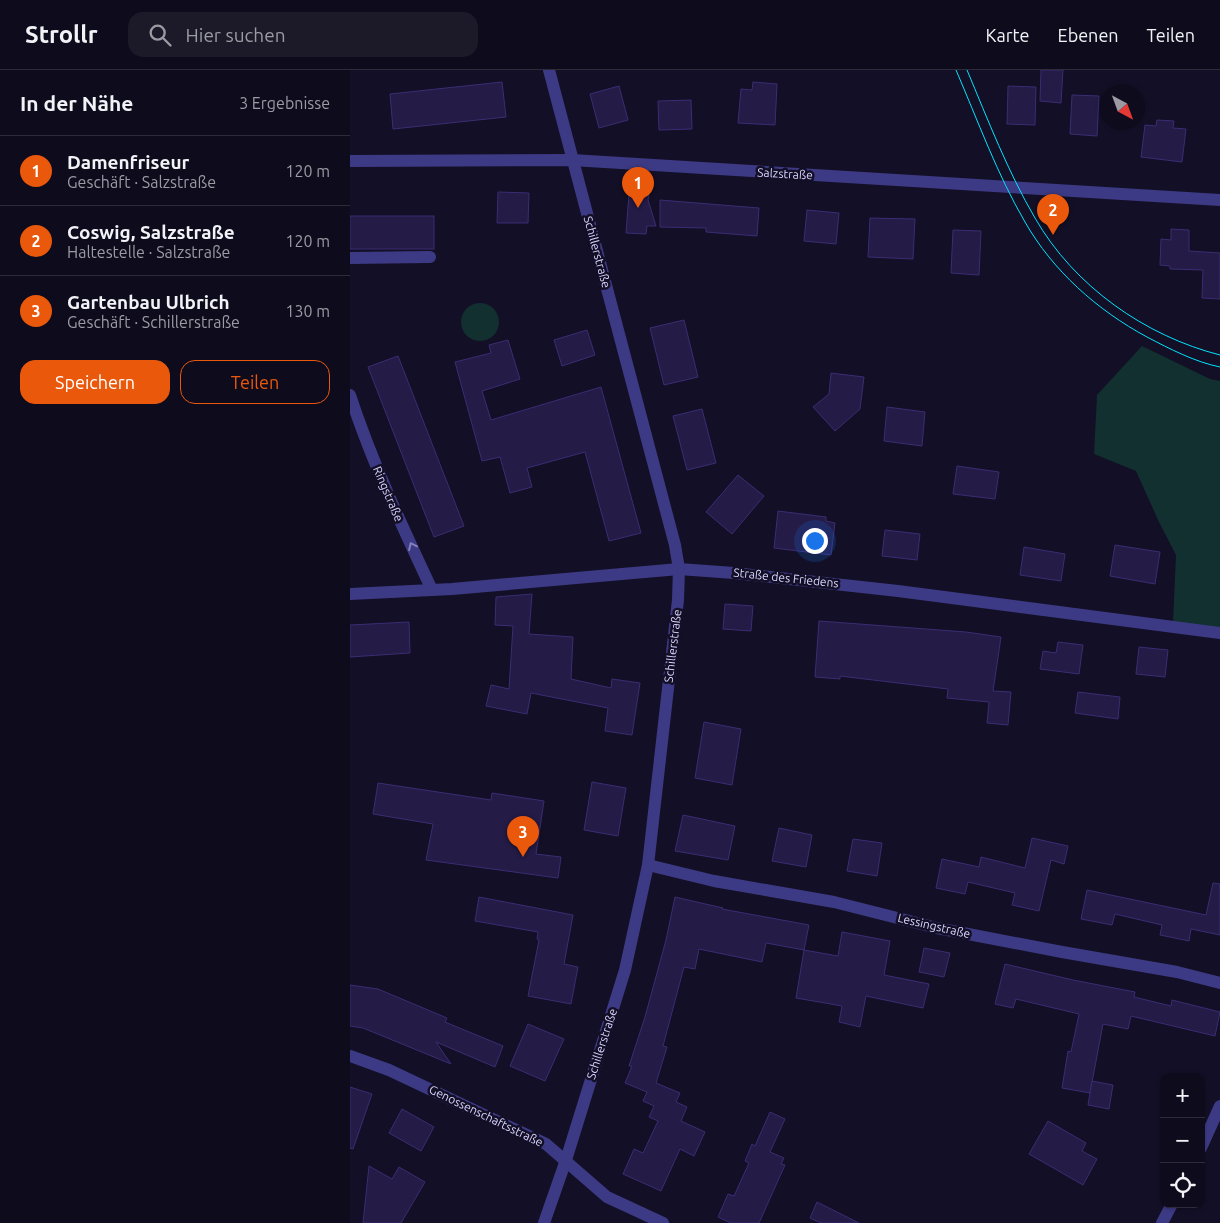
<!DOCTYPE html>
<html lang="de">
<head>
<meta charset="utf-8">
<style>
  :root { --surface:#0e0b1c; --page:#1c1929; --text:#f1f3f6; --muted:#9b9ba3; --line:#2e2b3b; --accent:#ea580c }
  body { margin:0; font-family:Ubuntu,sans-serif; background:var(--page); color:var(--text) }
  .controls { position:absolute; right:15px; bottom:15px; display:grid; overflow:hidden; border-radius:10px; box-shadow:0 1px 4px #0004 }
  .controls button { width:45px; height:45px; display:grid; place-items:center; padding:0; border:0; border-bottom:1px solid var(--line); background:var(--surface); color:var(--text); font:25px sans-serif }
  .compass { position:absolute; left:750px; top:15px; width:45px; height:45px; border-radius:50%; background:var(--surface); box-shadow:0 1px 4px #0004; rotate:139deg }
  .you { position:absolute; left:464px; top:470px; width:18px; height:18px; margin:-12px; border:4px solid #fff; border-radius:50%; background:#1a73e8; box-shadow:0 0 0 8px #1a73e833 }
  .badge { display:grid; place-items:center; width:32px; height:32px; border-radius:50%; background:var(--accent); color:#fff; font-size:16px; font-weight:700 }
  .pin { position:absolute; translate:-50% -41px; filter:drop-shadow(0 1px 2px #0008) }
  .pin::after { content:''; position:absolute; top:26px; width:18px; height:15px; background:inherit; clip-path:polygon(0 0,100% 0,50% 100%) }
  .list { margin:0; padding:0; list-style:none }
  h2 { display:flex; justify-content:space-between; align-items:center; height:65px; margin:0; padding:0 20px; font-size:21px }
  h2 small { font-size:16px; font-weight:400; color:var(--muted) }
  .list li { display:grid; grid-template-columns:32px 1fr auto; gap:15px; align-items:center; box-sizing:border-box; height:70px; padding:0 20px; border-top:1px solid var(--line) }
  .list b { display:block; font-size:19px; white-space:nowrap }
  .list p { margin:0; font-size:16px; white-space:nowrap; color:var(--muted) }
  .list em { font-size:16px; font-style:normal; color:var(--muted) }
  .actions { display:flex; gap:10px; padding:15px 20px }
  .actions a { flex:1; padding:11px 0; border:1px solid var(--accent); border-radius:15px; text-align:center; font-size:18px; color:var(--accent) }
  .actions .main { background:var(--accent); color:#fff }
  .icon { flex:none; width:28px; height:28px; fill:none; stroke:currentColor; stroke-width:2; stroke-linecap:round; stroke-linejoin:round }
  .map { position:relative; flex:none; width:870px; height:1153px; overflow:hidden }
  header { display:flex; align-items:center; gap:30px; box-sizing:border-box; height:70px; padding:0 25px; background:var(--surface); border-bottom:1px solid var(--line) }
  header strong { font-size:24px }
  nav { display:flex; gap:28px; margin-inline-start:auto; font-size:18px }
  .search { width:350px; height:45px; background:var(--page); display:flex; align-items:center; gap:12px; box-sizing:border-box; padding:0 18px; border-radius:15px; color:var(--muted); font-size:19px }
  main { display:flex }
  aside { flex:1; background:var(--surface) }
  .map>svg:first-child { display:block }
</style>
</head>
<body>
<header>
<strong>Strollr</strong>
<div class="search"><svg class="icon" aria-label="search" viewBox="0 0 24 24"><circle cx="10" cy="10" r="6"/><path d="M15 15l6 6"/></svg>Hier suchen</div>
<nav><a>Karte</a><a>Ebenen</a><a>Teilen</a></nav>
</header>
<main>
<aside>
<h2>In der Nähe<small>3 Ergebnisse</small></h2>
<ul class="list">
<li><span class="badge">1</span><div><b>Damenfriseur</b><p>Geschäft · Salzstraße</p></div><em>120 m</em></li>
<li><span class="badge">2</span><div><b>Coswig, Salzstraße</b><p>Haltestelle · Salzstraße</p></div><em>120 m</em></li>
<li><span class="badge">3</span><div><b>Gartenbau Ulbrich</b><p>Geschäft · Schillerstraße</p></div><em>130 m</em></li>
</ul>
<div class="actions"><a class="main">Speichern</a><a>Teilen</a></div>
</aside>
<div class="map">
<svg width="870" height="1153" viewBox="0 0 870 1153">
  <rect width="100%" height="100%" fill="#130f26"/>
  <!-- green -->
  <g fill="#12302f">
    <circle cx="130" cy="252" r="19"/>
    <polygon points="792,276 860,309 870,311 870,559 823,552 826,485 809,452 786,401 744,384 747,325"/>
  </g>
  <!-- building -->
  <g fill="#241b47" stroke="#3b2d73">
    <polygon points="691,0 713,0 711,33 690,31"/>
    <polygon points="152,12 156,47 43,59 40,24"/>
    <polygon points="403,12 427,14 425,55 388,53 391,19 402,20"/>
    <polygon points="269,16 278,50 249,58 240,24"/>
    <polygon points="658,16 686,17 685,55 657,54"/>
    <polygon points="722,25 749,26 747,66 720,64"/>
    <polygon points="341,30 342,59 309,60 308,31"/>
    <polygon points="807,50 824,51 823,58 836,59 832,92 791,87 795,55 806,56"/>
    <polygon points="148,122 179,123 178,153 147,153"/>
    <polygon points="279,124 299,125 298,130 306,156 297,156 296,164 276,163"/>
    <polygon points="310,130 409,138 407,166 356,162 356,158 310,157"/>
    <polygon points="457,140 489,143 486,174 454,171"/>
    <rect x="0" y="146" width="84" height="33"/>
    <polygon points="520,148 565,149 563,189 518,187"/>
    <polygon points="821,159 839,160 839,181 870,183 870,229 852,228 853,200 820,199 820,196 810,195 811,169 821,170"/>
    <polygon points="603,160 631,161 629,205 601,203"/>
    <polygon points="334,250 348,307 314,315 300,258"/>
    <polygon points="237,260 245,285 212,296 204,270"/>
    <polygon points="158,270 170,309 132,321 141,350 251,317 291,463 259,471 235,382 177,398 182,417 160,423 150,387 132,391 105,292 141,283 139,275"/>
    <polygon points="48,286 114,456 84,467 18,297"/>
    <polygon points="481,303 514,307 510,339 485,361 463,337 479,324"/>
    <polygon points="537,337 575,342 572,376 534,371"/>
    <polygon points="352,339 366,393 337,400 323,346"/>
    <polygon points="607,396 649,402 645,429 603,424"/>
    <polygon points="388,405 414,426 382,464 356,442"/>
    <polygon points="428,441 476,447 476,451 485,453 481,485 424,478"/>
    <polygon points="535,460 570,464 567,490 532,486"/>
    <polygon points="765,475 810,482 805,514 760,506"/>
    <polygon points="674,477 715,484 711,511 670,505"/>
    <polygon points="182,524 179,564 223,567 221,609 261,618 262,609 290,613 282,665 255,661 258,638 181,623 177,644 136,636 141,615 159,619 163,556 145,555 146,527"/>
    <polygon points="375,534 403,536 401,561 373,559"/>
    <polygon points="469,551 616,562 651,567 643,621 661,622 658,655 637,653 639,632 597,628 598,619 490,606 490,609 465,607"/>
    <polygon points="59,552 60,583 0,587 0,555"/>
    <polygon points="708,572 733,575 729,604 690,599 693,581 706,583"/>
    <polygon points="789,577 818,580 815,607 786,604"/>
    <polygon points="728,622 770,627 768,649 725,643"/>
    <polygon points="354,652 391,659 382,715 345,708"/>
    <polygon points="242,712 276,718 268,766 234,760"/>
    <polygon points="28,713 141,730 142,723 194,731 186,784 211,787 208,808 76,790 83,754 23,744"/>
    <polygon points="333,745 385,756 378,790 325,781"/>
    <polygon points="429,758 462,765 456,797 422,791"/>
    <polygon points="682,768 718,776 714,794 701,790 689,841 662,835 665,823 618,812 615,824 586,818 592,789 629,797 631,787 675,798"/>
    <polygon points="503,769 532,773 527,806 497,801"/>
    <polygon points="863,813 870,814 870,865 841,859 839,871 810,865 812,855 765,844 762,855 731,849 737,820 856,845"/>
    <polygon points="129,827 223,845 214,894 228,897 221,934 178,926 189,870 187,869 188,862 125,851"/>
    <polygon points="325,827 373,838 372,839 459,855 454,880 488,886 492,862 540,871 534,905 579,914 573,938 516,926 510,957 489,952 492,936 446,928 454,880 416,873 412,892 349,879 345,899 334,897 313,976 317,977 306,1013 330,1023 326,1032 337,1037 331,1051 355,1062 344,1086 330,1079 311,1121 273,1104 284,1079 293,1083 308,1051 299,1047 304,1036 293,1031 297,1022 275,1013 282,996 279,996 295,947 316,870"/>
    <polygon points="574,878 600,883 594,907 569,902"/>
    <polygon points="655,894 723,910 785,922 784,927 821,936 822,930 870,942 865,966 781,946 778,959 753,954 740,1023 712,1018 718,981 721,982 729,944 666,929 663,938 645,934"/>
    <polygon points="0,915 28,919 97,948 95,952 153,976 145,997 86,972 101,994 13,958 0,956"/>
    <polygon points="178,954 214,969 195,1011 160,996"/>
    <polygon points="742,1011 763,1015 759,1039 738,1035"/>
    <polygon points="0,1017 22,1024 3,1079 0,1078"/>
    <polygon points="52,1039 84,1057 71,1081 39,1063"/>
    <polygon points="420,1042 435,1049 420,1082 434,1088 431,1094 435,1095 409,1153 381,1153 368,1147 378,1124 384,1126 399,1093 395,1091 402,1074 405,1076"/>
    <polygon points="698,1051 736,1073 732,1081 747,1089 733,1115 679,1084"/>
    <polygon points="19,1096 42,1109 49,1097 75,1112 51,1153 13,1153"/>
    <polygon points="467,1132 509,1153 471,1153 460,1148"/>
  </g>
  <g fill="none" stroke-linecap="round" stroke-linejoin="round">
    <!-- minor -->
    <g stroke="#3d3a85" stroke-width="12">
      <polyline points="0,91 222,90 870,130"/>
      <polyline points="0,188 80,187"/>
      <path d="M0 325C22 392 52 456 82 520"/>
      <polyline points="0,524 102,519 329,499 384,503 548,521 870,563"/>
      <polyline points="298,795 364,811 484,832 587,858 712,882 827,902 870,913"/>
      <polyline points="0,986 39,1000 196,1074 257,1127 313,1153"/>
      <polyline points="851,1078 870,1036"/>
      <polyline points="194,1153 216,1090 275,900 298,795 328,530 329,499 325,475 199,0"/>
      <polyline points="812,1153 822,1134"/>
    </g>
    <!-- tram -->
    <g stroke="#00e5ff" stroke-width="1">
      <path d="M606 0C628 51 647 104 675 152 703 201 747 240 797 267 820 279 845 292 870 297"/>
      <path d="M617 0C638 50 658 102 685 148 724 216 795 266 870 285"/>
    </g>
  </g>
  <!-- one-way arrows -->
  <defs><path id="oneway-chevron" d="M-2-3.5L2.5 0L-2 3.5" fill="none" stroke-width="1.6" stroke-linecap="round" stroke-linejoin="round" transform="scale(1.25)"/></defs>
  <use stroke="#837fbc" href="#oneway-chevron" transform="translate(62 476) rotate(-115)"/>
  <g text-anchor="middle" stroke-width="5" stroke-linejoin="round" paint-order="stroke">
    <!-- street labels -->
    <g font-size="12" fill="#d9d4ff" stroke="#130f26">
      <text transform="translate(435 104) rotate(3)" y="4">Salzstraße</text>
      <text transform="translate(247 182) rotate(75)" y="4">Schillerstraße</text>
      <text transform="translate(38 424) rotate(67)" y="4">Ringstraße</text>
      <text transform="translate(436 508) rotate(6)" y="4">Straße des Friedens</text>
      <text transform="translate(323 576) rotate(-83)" y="4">Schillerstraße</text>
      <text transform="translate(584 856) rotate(13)" y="4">Lessingstraße</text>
      <text transform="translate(252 974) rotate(-72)" y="4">Schillerstraße</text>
      <text transform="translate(136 1046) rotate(26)" y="4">Genossenschaftsstraße</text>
    </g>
  </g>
</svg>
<div class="controls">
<button>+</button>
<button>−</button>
<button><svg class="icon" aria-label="locate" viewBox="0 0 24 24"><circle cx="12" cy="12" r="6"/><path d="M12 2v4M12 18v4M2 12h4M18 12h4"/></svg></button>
</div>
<svg class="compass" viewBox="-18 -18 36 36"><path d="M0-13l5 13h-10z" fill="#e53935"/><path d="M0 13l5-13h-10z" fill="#9b9ba3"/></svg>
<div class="you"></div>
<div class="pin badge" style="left:288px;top:138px">1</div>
<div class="pin badge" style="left:703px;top:165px">2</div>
<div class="pin badge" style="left:173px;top:787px">3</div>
</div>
</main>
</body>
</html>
